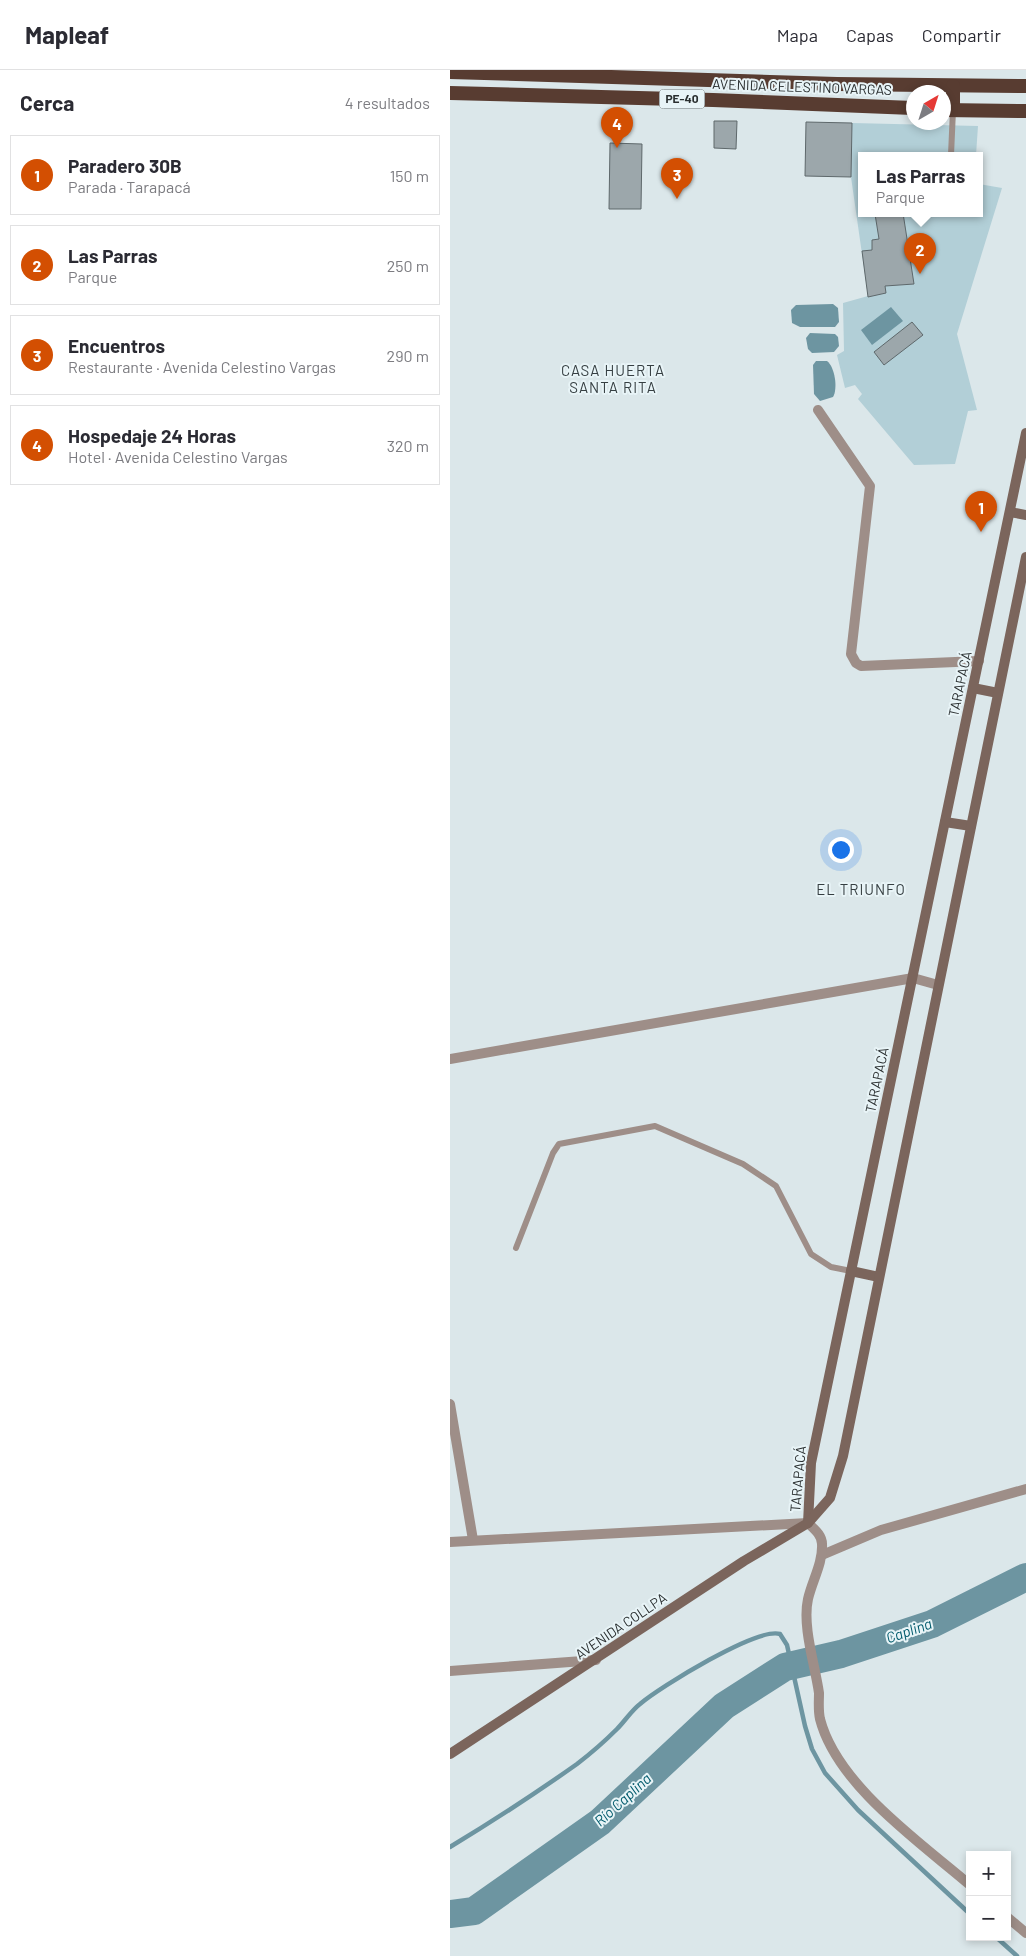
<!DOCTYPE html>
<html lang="es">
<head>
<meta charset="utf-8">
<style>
  :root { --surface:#fff; --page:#f7f7f7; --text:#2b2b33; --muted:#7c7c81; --line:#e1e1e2; --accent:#d34f02 }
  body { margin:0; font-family:Barlow,sans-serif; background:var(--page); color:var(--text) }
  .controls { position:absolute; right:15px; bottom:15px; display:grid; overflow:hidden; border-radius:0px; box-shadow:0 2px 8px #0003 }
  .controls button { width:45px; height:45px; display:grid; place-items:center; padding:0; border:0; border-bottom:1px solid var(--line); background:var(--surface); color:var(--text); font:25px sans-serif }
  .compass { position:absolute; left:456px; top:15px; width:45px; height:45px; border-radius:50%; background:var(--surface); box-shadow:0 2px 8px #0003; rotate:39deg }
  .you { position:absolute; left:390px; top:779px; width:18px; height:18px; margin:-12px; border:4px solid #fff; border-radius:50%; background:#1a73e8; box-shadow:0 0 0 8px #1a73e833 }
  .badge { display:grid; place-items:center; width:32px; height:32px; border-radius:50%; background:var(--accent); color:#fff; font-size:16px; font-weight:700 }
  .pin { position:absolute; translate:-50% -41px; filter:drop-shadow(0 1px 2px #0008) }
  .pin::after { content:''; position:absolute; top:26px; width:18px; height:15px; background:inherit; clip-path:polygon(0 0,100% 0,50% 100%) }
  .popup { position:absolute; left:408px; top:82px; width:125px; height:65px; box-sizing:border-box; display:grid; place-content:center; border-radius:0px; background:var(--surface); filter:drop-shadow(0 1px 4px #0005); font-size:16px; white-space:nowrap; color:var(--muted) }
  .popup b { font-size:19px; color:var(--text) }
  .popup::after { content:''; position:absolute; left:50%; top:100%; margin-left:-10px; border:10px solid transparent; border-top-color:var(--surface) }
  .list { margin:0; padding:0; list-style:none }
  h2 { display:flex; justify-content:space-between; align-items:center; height:65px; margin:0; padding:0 20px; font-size:21px }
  h2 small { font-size:16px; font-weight:400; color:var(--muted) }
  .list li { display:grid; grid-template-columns:32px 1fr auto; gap:15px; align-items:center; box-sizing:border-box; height:80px; margin:0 10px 10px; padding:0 10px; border:1px solid var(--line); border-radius:0px }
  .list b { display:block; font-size:19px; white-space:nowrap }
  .list p { margin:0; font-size:16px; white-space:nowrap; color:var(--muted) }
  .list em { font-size:16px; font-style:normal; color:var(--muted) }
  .map { position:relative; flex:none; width:576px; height:1886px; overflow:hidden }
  header { display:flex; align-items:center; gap:30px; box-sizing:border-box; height:70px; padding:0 25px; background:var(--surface); border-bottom:1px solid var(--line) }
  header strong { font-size:24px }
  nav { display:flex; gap:28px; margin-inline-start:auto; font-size:18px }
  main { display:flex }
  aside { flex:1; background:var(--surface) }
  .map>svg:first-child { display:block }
</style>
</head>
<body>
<header>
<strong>Mapleaf</strong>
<nav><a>Mapa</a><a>Capas</a><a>Compartir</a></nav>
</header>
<main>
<aside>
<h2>Cerca<small>4 resultados</small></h2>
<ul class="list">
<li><span class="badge">1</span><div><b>Paradero 30B</b><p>Parada · Tarapacá</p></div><em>150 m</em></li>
<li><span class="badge">2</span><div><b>Las Parras</b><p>Parque</p></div><em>250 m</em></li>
<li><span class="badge">3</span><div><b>Encuentros</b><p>Restaurante · Avenida Celestino Vargas</p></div><em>290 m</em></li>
<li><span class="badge">4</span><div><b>Hospedaje 24 Horas</b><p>Hotel · Avenida Celestino Vargas</p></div><em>320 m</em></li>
</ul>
</aside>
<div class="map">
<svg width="576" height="1886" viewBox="0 0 576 1886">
  <rect width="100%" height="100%" fill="#dbe7ea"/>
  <!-- green -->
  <polygon fill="#b2cfd7" points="402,53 528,56 526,85 411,85 411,143 529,143 529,114 552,118 507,264 527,340 518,341 505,394 464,395 408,329 412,324 405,315 395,318 387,285 394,281 393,233 418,226 401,107"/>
  <!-- water -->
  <g fill="#6d95a1">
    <polygon points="383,234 388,238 389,252 385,257 350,257 342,253 341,240 346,235"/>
    <polygon points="441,237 453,251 422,275 411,260"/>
    <polygon points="360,263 385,264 388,267 389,276 384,282 362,283 358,279 356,268"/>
    <path d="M366 291H377C385 297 388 319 383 327L370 331 364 324 363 295Z"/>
  </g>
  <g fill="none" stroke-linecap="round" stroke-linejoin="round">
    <!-- stream -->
    <g stroke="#6d95a1" stroke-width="4.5">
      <path d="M0 1777C43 1751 86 1723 127 1694 140 1684 155 1671 167 1659 175 1651 181 1641 190 1634 210 1617 307 1557 330 1564L337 1575 355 1656 362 1679 375 1703 408 1740 520 1844"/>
      <polyline points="546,1867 567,1886"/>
    </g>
    <!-- river -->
    <polyline stroke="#6d95a1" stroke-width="28" points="0,1844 24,1841 150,1752 274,1636 335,1597 391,1584 482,1554 576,1507"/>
  </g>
  <!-- building -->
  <g fill="#9ca7ab" stroke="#5e686b">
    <polygon points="264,51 287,51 286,79 264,78"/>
    <polygon points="356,52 402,53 401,107 355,106"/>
    <polygon points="160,73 192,74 191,139 159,139"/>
    <polygon points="453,143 464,214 435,216 436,223 418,227 412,181 422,180 422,170 429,169 425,144"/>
    <polygon points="462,252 473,265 434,295 424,282"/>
  </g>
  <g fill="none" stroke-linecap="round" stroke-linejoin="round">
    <!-- service -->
    <g stroke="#9e8e88" stroke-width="6">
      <polyline points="501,85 503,40"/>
      <polyline points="66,1178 103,1083 109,1074 205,1056 293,1094 326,1116 361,1184 381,1197 401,1201"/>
    </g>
    <!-- minor -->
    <g stroke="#9e8e88" stroke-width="10">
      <polyline points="368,340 420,416 401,584 406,593 411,596 529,591"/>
      <polyline points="0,989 463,908 488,915"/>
      <polyline points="0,1334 23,1470"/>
      <polyline points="0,1472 358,1453"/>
      <polyline points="372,1485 431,1460 576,1419"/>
      <polyline points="0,1601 146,1590"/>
    </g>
    <!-- tertiary -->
    <g stroke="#9e8e88" stroke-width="10">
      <path d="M358 1453C364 1459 372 1465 372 1474 373 1493 362 1511 358 1529 352 1556 365 1595 369 1623 369 1631 368 1640 370 1649 387 1715 470 1772 520 1815"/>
      <polyline points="557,1847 576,1863"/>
    </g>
    <!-- secondary -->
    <g stroke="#7b655c" stroke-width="10">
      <polyline points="560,442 576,445"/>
      <polyline points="523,618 548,623"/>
      <polyline points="495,752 521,756"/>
      <polyline points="401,1201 429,1207"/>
      <polyline points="358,1453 361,1393 576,363"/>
      <polyline points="0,1684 294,1491 358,1453 380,1428 393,1386 576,487"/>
    </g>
    <!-- trunk -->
    <g stroke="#583c31" stroke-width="14">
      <polyline points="0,2 387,14 576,16"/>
      <polyline points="503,16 503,40"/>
      <polyline points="0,23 263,30 463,38"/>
      <polyline points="493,40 576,41"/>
    </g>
  </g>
  <g text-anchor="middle" stroke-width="4" stroke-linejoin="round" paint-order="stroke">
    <!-- shield labels -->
    <rect fill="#e8f4f7" stroke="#636a6c" stroke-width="1" x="209.5" y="19.5" width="45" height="19" rx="4"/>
    <g font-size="12" font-weight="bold" fill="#2a2f30">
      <text x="232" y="33">PE-40</text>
    </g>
    <!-- street labels -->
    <g font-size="14" fill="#2a2f30" stroke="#e8f4f7">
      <text transform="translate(352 17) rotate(2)" y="5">AVENIDA CELESTINO VARGAS</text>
      <text transform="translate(510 614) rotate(-78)" y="5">TARAPACÁ</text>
      <text transform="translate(427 1010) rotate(-78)" y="5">TARAPACÁ</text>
      <text transform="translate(348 1409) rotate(-85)" y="5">TARAPACÁ</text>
      <text transform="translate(171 1556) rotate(-34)" y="5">AVENIDA COLLPA</text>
    </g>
    <!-- neighbourhood labels -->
    <g font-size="15" letter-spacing="1" fill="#363f42" stroke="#e8f4f7">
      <text x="163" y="306">CASA HUERTA<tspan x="163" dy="17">SANTA RITA</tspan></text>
      <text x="411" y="825">EL TRIUNFO</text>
    </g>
    <!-- water labels -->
    <g font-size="15" font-style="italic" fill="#025b6d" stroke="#e8f4f7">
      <text transform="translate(459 1561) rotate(-19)" y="5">Caplina</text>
      <text transform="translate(173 1730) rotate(-42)" y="5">Río Caplina</text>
    </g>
  </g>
</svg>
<div class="controls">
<button>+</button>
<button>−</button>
</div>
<svg class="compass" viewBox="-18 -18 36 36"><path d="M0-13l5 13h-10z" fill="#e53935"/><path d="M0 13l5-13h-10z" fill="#7c7c81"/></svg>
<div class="you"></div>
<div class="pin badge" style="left:531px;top:462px">1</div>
<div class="pin badge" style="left:470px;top:204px">2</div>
<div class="popup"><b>Las Parras</b>Parque</div>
<div class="pin badge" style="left:227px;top:129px">3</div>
<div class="pin badge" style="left:167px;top:78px">4</div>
</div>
</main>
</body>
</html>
